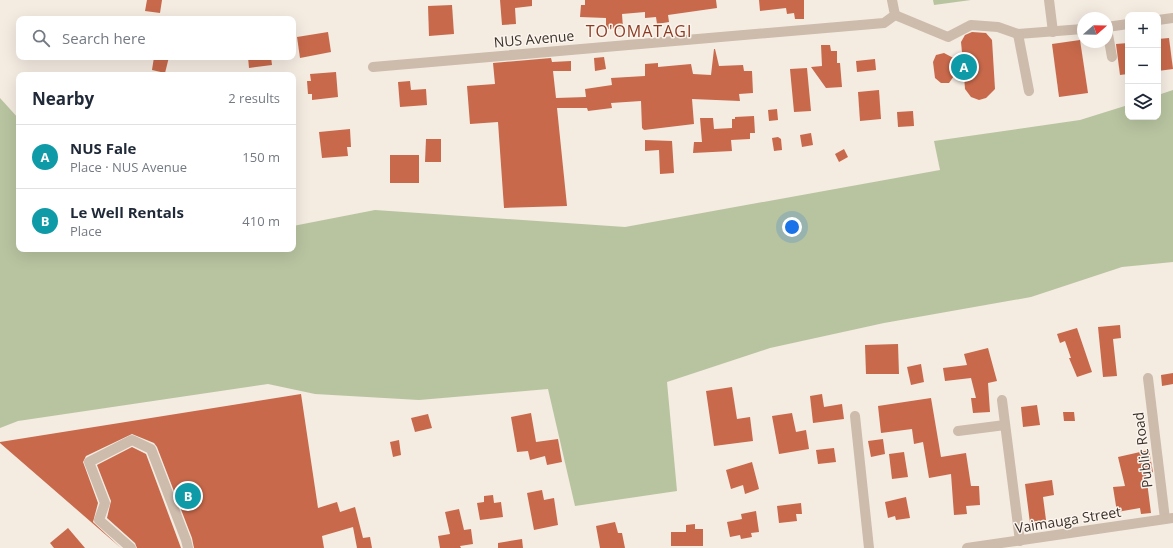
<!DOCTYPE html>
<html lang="en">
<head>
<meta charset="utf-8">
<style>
  :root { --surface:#fff; --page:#f6f6f7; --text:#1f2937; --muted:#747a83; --line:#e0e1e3; --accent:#1f5a5e }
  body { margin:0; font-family:"Open Sans",sans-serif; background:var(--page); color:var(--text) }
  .controls { position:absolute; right:12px; top:12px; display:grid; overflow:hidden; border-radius:8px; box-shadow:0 4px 16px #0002 }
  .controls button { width:36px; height:36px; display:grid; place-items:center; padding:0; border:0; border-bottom:1px solid var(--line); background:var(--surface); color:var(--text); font:20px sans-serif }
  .compass { position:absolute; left:1077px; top:12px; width:36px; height:36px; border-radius:50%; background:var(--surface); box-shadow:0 4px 16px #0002; rotate:70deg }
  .you { position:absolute; left:792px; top:227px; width:14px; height:14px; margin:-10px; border:3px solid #fff; border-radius:50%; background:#1a73e8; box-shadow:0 0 0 6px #1a73e833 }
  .badge { display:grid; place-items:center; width:26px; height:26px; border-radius:50%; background:var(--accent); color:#fff; font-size:13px; font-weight:700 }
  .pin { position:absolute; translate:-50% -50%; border:2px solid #fff; box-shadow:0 1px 4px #0006 }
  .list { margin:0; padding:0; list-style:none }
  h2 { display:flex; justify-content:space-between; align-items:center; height:52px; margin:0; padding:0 16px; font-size:17px }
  h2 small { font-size:13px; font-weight:400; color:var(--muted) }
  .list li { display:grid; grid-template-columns:26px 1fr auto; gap:12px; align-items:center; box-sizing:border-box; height:64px; padding:0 16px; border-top:1px solid var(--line) }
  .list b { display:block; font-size:15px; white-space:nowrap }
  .list p { margin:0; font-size:13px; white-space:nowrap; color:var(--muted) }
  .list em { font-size:13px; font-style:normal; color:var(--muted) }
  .icon { flex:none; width:22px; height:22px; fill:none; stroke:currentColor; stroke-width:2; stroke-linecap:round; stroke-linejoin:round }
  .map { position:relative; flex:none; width:1173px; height:548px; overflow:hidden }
  .search { position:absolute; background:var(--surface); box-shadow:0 4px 16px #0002; left:16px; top:16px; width:280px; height:44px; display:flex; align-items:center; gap:10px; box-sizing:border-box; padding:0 14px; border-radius:8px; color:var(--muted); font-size:15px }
  .panel { position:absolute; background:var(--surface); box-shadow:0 4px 16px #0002; left:16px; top:72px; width:280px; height:180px; border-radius:8px }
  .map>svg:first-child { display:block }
</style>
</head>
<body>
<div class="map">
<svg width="1173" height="548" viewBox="0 0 1173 548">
  <rect width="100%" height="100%" fill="#f4ebe1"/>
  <!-- green -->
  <g fill="#b8c4a0">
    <polygon points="933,0 971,0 934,5"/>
    <polygon points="1173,90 1173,262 1122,267 1031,297 884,323 770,348 667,382 677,491 575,506 548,389 419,400 315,394 268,384 18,421 0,428 0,98 19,119 19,249 293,249 293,226 375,210 625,227 940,170 934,141 1080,120 1128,105 1128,117 1158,117 1158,95"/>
  </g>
  <!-- building -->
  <g fill="#c8694b">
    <polygon points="147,0 162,0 160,13 145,11"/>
    <polygon points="500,0 532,0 532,6 515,8 516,24 502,25"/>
    <polygon points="585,0 716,0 717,8 668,15 669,22 657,24 656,17 645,18 645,12 622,14 623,28 606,29 606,18 580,17 581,5 585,5"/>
    <polygon points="759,0 804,0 804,19 795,19 794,13 787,14 786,8 760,11"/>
    <polygon points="452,5 454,34 429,36 428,6"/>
    <polygon points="328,32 331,52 300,58 297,37"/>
    <polygon points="972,32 986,33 992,40 995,89 986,98 979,100 971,97 965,89 963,63 949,83 941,83 935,78 933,62 936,55 944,53 963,63 961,42 965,35"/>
    <polygon points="1169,38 1173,69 1158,71 1158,39"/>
    <polygon points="1080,40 1088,93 1059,97 1052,44"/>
    <polygon points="1128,43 1128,74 1120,75 1116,44"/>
    <polygon points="821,45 830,45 831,51 837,51 837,63 840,63 842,87 826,88 811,67 822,66"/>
    <polygon points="714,49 715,49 719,66 743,65 744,71 752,71 753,93 739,94 740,101 692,99 694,124 644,130 642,128 641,101 611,103 612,108 588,111 587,108 557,108 567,206 504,208 498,122 470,124 467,86 495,84 493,63 551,58 552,62 571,61 571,71 553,71 556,98 586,97 585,89 612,85 611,78 645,76 645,64 658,63 658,67 691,64 693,74 711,75"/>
    <polygon points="154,57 169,57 165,73 152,70"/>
    <polygon points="248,57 271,57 272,65 249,68"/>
    <polygon points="604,57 606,69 595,71 594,58"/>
    <polygon points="875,59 876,70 857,72 856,61"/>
    <polygon points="807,68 811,111 794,112 790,69"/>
    <polygon points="336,72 338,97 312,100 312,94 308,94 307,81 311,81 310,74"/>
    <polygon points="410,81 411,90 426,89 427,105 400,107 398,82"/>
    <polygon points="879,90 881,119 860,121 858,92"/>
    <polygon points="777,109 778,120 769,121 768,110"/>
    <polygon points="913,111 914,126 898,127 897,112"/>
    <polygon points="754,116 755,133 750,133 750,139 731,140 732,151 693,153 694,142 702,142 700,118 713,118 714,129 732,128 732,119 735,119 735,117"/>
    <polygon points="350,129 351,147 347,147 348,156 322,158 319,132"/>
    <polygon points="811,133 813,145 802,147 800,135"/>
    <polygon points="778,137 781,139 782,150 774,151 772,138"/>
    <polygon points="426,139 441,139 441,162 425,162"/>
    <polygon points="645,140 672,141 674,173 660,174 659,150 645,151"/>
    <polygon points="844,149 848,157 839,162 835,154"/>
    <rect x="390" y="155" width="29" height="28"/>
    <polygon points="1120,325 1121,338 1113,339 1117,376 1103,377 1098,327"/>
    <polygon points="1077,328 1092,372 1077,377 1069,358 1071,358 1065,341 1060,343 1057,334"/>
    <polygon points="898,344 899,374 866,374 865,345"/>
    <polygon points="988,348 997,381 988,383 990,412 973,413 971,398 976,398 971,378 945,381 943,368 967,365 964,354"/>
    <polygon points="921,364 924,382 911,385 907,367"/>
    <polygon points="1173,373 1173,384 1162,386 1161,375"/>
    <polygon points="732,387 737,419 750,417 753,441 714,446 706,391"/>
    <polygon points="301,394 318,508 337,502 340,512 355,507 363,538 370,537 372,548 357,548 353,527 322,536 324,548 194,548 192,538 157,447 154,443 132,434 86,456 83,462 98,503 93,522 121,548 0,443 0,442"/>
    <polygon points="822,394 824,407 842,404 844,419 813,423 810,396"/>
    <polygon points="931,398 941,457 966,453 971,486 979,486 980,505 966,506 967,514 954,515 951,474 929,478 923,442 914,444 912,429 881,433 878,406"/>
    <polygon points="1037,405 1040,425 1023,427 1021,407"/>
    <polygon points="1063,412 1074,412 1075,421 1064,421"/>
    <polygon points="531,413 536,442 558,439 562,462 547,465 545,456 530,460 528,451 517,452 511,417"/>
    <polygon points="792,413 796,432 806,430 809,449 779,454 772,416"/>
    <polygon points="428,414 432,428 415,432 411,418"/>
    <polygon points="883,439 885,454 871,457 868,441"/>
    <polygon points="399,440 401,455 393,457 390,442"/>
    <polygon points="132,447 146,454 181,548 137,548 135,543 107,518 111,501 97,465"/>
    <polygon points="834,448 836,462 818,464 816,450"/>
    <polygon points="1149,450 1153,472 1146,474 1151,513 1141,514 1140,508 1117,512 1113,487 1125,486 1118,457"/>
    <polygon points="904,452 908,477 892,479 889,454"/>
    <polygon points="752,462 759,489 745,494 743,485 731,489 726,470"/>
    <polygon points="1052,480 1054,495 1043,497 1046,520 1030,523 1025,484"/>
    <polygon points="542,490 544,500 554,498 558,525 534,530 527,493"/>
    <polygon points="493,495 494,503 501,502 503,517 480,520 477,503 484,502 484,496"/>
    <polygon points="906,497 910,518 896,520 895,516 888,518 885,502"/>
    <polygon points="801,503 802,514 796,514 797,521 779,523 777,506"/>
    <polygon points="459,509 464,530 471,529 473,544 460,546 461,548 440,548 438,536 450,534 445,512"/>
    <polygon points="756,511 759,532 751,533 752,537 741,539 740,535 730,537 727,522 742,519 741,514"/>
    <polygon points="615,522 618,533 622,533 625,548 600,548 596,526"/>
    <polygon points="695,524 695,529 703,529 703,546 671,546 671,532 686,532 686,525"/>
    <polygon points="68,528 85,548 54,548 50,543"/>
    <polygon points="522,539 523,548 498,548 498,543"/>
  </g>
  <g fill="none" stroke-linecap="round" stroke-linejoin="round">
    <!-- minor -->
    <g stroke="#cdbbac" stroke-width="10">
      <polyline points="1049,0 1053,32"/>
      <polyline points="895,15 948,37 971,25 998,27 1018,34 1083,29"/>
      <polyline points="1158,20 1173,18"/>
      <polyline points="1107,27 1128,24"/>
      <polyline points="1107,29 1112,57"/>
      <polyline points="1018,34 1029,91"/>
      <polyline points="373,67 884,23 895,15 892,0"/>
      <polyline points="1148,378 1165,519"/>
      <polyline points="1002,400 1020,541"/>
      <polyline points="855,416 869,548"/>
      <polyline points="958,431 1005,425"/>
      <polyline points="131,548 99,520 105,503 89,462 132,440 151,449 186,540 188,548"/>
      <polyline points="967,548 1173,518"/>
    </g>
  </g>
  <g text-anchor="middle" stroke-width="3" stroke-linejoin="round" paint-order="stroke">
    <!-- street labels -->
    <g font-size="14" fill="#3b302b" stroke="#fbf5ee">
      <text transform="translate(534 39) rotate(-5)" y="5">NUS Avenue</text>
      <text transform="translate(1143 450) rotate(-97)" y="5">Public Road</text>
      <text transform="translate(1068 520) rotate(-9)" y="5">Vaimauga Street</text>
    </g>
    <!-- quarter labels -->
    <g font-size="16" letter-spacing="1" fill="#8c3b22" stroke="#fbf5ee">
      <text x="639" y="37">TO'OMATAGI</text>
    </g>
  </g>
</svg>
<div class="controls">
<button>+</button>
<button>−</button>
<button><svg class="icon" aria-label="layers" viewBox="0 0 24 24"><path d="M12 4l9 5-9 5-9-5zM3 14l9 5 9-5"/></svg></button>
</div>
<svg class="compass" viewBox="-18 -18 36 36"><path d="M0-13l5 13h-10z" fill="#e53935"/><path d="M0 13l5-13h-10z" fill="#747a83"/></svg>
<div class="you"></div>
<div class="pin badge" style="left:964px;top:67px;background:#0f9aa8">A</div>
<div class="pin badge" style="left:188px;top:496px;background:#0f9aa8">B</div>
<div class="search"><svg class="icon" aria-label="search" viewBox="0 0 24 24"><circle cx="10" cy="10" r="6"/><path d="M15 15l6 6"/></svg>Search here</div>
<section class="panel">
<h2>Nearby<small>2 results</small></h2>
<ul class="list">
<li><span class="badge" style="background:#0f9aa8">A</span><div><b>NUS Fale</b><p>Place · NUS Avenue</p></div><em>150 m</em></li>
<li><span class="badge" style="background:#0f9aa8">B</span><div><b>Le Well Rentals</b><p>Place</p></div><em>410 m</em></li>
</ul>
</section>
</div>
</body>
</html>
